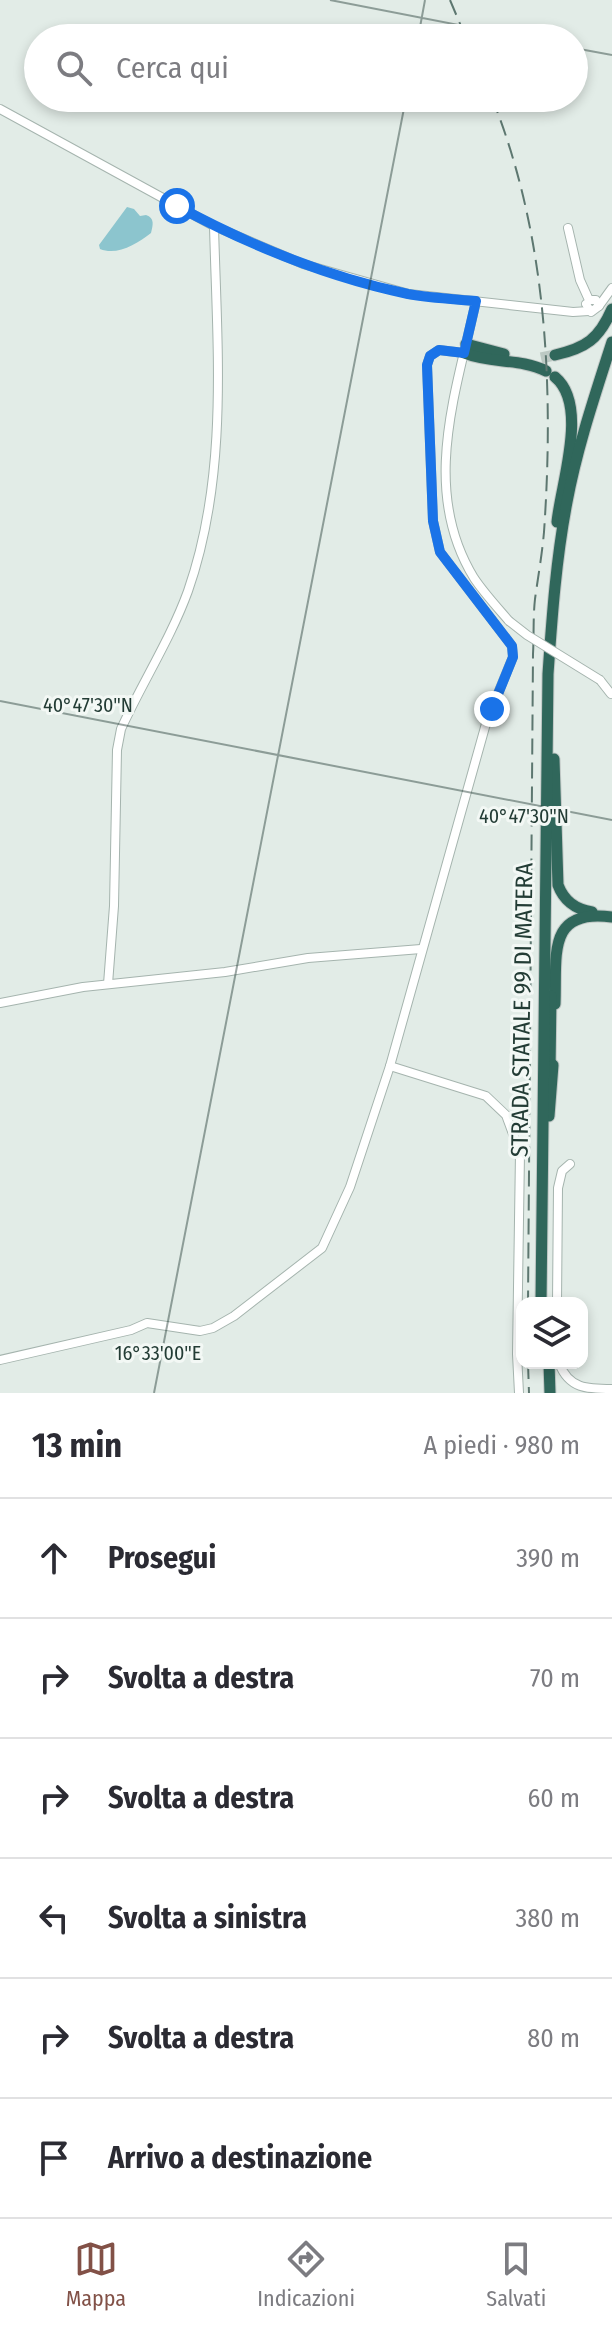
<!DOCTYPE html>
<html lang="it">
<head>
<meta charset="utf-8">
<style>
  :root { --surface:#fff; --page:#f2f2f3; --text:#2b2b33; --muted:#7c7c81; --line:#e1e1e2; --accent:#825147 }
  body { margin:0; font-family:"Fira Sans Condensed",sans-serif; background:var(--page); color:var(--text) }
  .controls { position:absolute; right:24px; bottom:24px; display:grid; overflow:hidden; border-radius:16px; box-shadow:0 4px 12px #0003 }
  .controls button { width:72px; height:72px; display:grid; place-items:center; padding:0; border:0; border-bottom:2px solid var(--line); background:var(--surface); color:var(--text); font:40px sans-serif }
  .stop { position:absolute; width:24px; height:24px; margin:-18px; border:6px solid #1a73e8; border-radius:50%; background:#fff }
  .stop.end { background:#1a73e8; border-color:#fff; box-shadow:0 2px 8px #0008 }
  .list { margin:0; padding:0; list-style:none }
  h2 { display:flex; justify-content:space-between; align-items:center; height:104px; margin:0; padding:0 32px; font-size:34px }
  h2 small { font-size:26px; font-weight:400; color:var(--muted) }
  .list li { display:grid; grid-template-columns:52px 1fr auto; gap:24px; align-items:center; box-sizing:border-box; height:120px; padding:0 32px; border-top:2px solid var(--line) }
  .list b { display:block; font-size:30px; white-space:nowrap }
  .list em { font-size:26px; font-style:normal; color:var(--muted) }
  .icon { flex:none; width:44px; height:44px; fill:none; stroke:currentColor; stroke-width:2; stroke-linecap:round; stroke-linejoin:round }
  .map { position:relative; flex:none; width:612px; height:1393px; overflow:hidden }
  .search { position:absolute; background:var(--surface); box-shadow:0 4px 12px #0003; left:24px; right:24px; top:24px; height:88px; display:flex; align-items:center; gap:20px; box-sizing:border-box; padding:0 28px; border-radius:44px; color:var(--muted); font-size:30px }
  .sheet { height:824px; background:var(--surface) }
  nav { display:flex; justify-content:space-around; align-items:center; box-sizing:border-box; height:112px; border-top:2px solid var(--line); background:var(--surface); font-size:22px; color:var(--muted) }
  nav a { display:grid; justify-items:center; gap:4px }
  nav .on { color:var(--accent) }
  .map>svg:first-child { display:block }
</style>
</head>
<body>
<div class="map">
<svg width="612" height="1393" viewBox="0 0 612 1393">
  <rect width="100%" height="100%" fill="#e2ece7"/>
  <!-- water -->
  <path fill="#8cc5ce" d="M127 207 134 209 140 216 146 215C155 218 153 225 151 233 137 244 117 256 100 249L99 245Z"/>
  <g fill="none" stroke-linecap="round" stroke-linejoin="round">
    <!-- highway-tunnel -->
    <polyline stroke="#bcc9c3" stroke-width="11" stroke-dasharray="11 5.5" stroke-linecap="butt" points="541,358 555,355"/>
    <defs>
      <g id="minor">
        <polyline points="0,109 214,226 303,264 409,294 573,312 589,311"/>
        <polyline points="568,228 580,280 589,300 596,300 599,306 591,312 586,304"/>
        <path d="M476 301C456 393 420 490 474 578 484 593 497 607 509 621"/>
        <polyline points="599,306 612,288"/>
        <polyline points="600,680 611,694"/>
        <path d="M108 984 114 906 117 750 121 729C142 683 171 638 188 591 229 474 217 347 214 226"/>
        <polyline points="0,1003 83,987 225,972 308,958 421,949"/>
        <polyline points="390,1066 486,1096 506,1115 520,1153 517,1354 519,1393"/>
        <polyline points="557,1303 558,1188 562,1171 570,1164"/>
        <polyline points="0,1360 131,1330 147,1323 200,1331 213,1328 234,1316 322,1248 350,1187 390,1066 487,720 513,657 512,646 440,552 433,521 427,365 430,356 439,350 464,353"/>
        <path d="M559 1363C569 1389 587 1389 612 1389"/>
      </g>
      <g id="highway">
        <polyline points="466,344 504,354"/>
        <path d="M464 353C491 364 520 358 546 371"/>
        <path d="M555 355C586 348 599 339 612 309"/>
        <path d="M555 377C589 405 561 483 557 522"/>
        <path d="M554 759 558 885C564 901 575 909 592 912"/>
        <path d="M555 1004C557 956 546 908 612 917"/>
        <polyline points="550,1070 551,996"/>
        <polyline points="549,1116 553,1065"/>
        <path d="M541 1303 548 674C552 617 556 559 567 502 577 448 595 395 612 342"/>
        <polyline points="549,1363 550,1393"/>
      </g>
    </defs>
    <!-- minor casing -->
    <use href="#minor" stroke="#a5b4ae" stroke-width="10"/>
    <!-- highway casing -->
    <use href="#highway" stroke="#c1c8c6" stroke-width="13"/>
    <!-- minor -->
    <use href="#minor" stroke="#fff" stroke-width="8"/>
    <!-- highway -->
    <use href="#highway" stroke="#30675b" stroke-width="11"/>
    <!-- rail -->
    <g stroke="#5d7770" stroke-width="2" stroke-dasharray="16 8" stroke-linecap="butt">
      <polyline points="450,0 466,38"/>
      <path d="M492 98C547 235 554 387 544 532 542 555 538 577 535 599 533 617 534 636 533 654L528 1303"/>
      <polyline points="528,1363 529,1393"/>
    </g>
    <defs>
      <polyline id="minor-bridge" points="509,621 527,635 600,680"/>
    </defs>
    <!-- minor-bridge casing -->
    <use href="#minor-bridge" stroke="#a5b4ae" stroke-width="10" stroke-linecap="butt"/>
    <!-- minor-bridge -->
    <use href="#minor-bridge" stroke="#fff" stroke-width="8"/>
  </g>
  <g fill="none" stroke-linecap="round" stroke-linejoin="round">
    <!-- route -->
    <path stroke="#1a73e8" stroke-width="10" d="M177 206C249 245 327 277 408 294 430 298 453 299 476 301L464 353 439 350 430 356 427 365 433 521 440 552 512 646 513 657 492 709"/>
  </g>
  <!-- ticks -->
  <path fill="none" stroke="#233c35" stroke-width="2" stroke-opacity="0.45" d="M330 0 525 38M418 38 425 0M574 48 612 55M0 701 612 820M154 1393 406 98"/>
  <g text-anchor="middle" stroke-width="6" stroke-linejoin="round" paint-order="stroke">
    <!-- street labels -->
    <g font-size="24" fill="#233c35" stroke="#f3f8f5">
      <text transform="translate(522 1010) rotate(-89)" y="8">STRADA STATALE 99 DI MATERA</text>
    </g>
  </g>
  <g font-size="20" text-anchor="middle" fill="#233c35" stroke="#f3f8f5" stroke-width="6" stroke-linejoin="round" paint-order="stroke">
    <text x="88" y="712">40°47'30"N</text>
    <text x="524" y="823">40°47'30"N</text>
    <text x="158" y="1360">16°33'00"E</text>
  </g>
</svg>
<div class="controls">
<button><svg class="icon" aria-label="layers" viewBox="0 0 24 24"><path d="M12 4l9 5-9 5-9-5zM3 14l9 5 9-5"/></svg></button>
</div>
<div class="stop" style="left:177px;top:206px"></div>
<div class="stop end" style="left:492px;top:709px"></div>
<div class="search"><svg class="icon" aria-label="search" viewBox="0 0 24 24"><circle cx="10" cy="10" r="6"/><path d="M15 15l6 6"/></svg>Cerca qui</div>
</div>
<section class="sheet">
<h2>13 min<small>A piedi · 980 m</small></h2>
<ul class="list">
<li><svg class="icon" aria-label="ahead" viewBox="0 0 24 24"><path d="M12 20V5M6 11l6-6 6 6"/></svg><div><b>Prosegui</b></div><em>390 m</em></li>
<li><svg class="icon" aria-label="right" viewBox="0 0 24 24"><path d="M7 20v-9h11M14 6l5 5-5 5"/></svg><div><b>Svolta a destra</b></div><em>70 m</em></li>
<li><svg class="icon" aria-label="right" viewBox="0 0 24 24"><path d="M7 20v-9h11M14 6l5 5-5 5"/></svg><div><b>Svolta a destra</b></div><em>60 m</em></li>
<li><svg class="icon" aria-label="left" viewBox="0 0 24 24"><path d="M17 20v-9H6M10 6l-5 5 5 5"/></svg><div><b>Svolta a sinistra</b></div><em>380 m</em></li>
<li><svg class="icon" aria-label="right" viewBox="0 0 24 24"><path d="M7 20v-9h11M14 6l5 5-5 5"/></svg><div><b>Svolta a destra</b></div><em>80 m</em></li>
<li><svg class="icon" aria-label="arrive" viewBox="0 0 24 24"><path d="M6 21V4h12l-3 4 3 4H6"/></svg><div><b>Arrivo a destinazione</b></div></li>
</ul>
</section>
<nav>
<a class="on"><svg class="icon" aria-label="map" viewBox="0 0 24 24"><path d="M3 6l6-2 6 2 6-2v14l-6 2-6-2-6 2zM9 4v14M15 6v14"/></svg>Mappa</a>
<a><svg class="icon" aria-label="directions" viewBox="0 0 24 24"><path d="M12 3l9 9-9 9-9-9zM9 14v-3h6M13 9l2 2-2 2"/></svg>Indicazioni</a>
<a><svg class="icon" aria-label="saved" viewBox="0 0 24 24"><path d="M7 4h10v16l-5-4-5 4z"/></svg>Salvati</a>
</nav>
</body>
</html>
